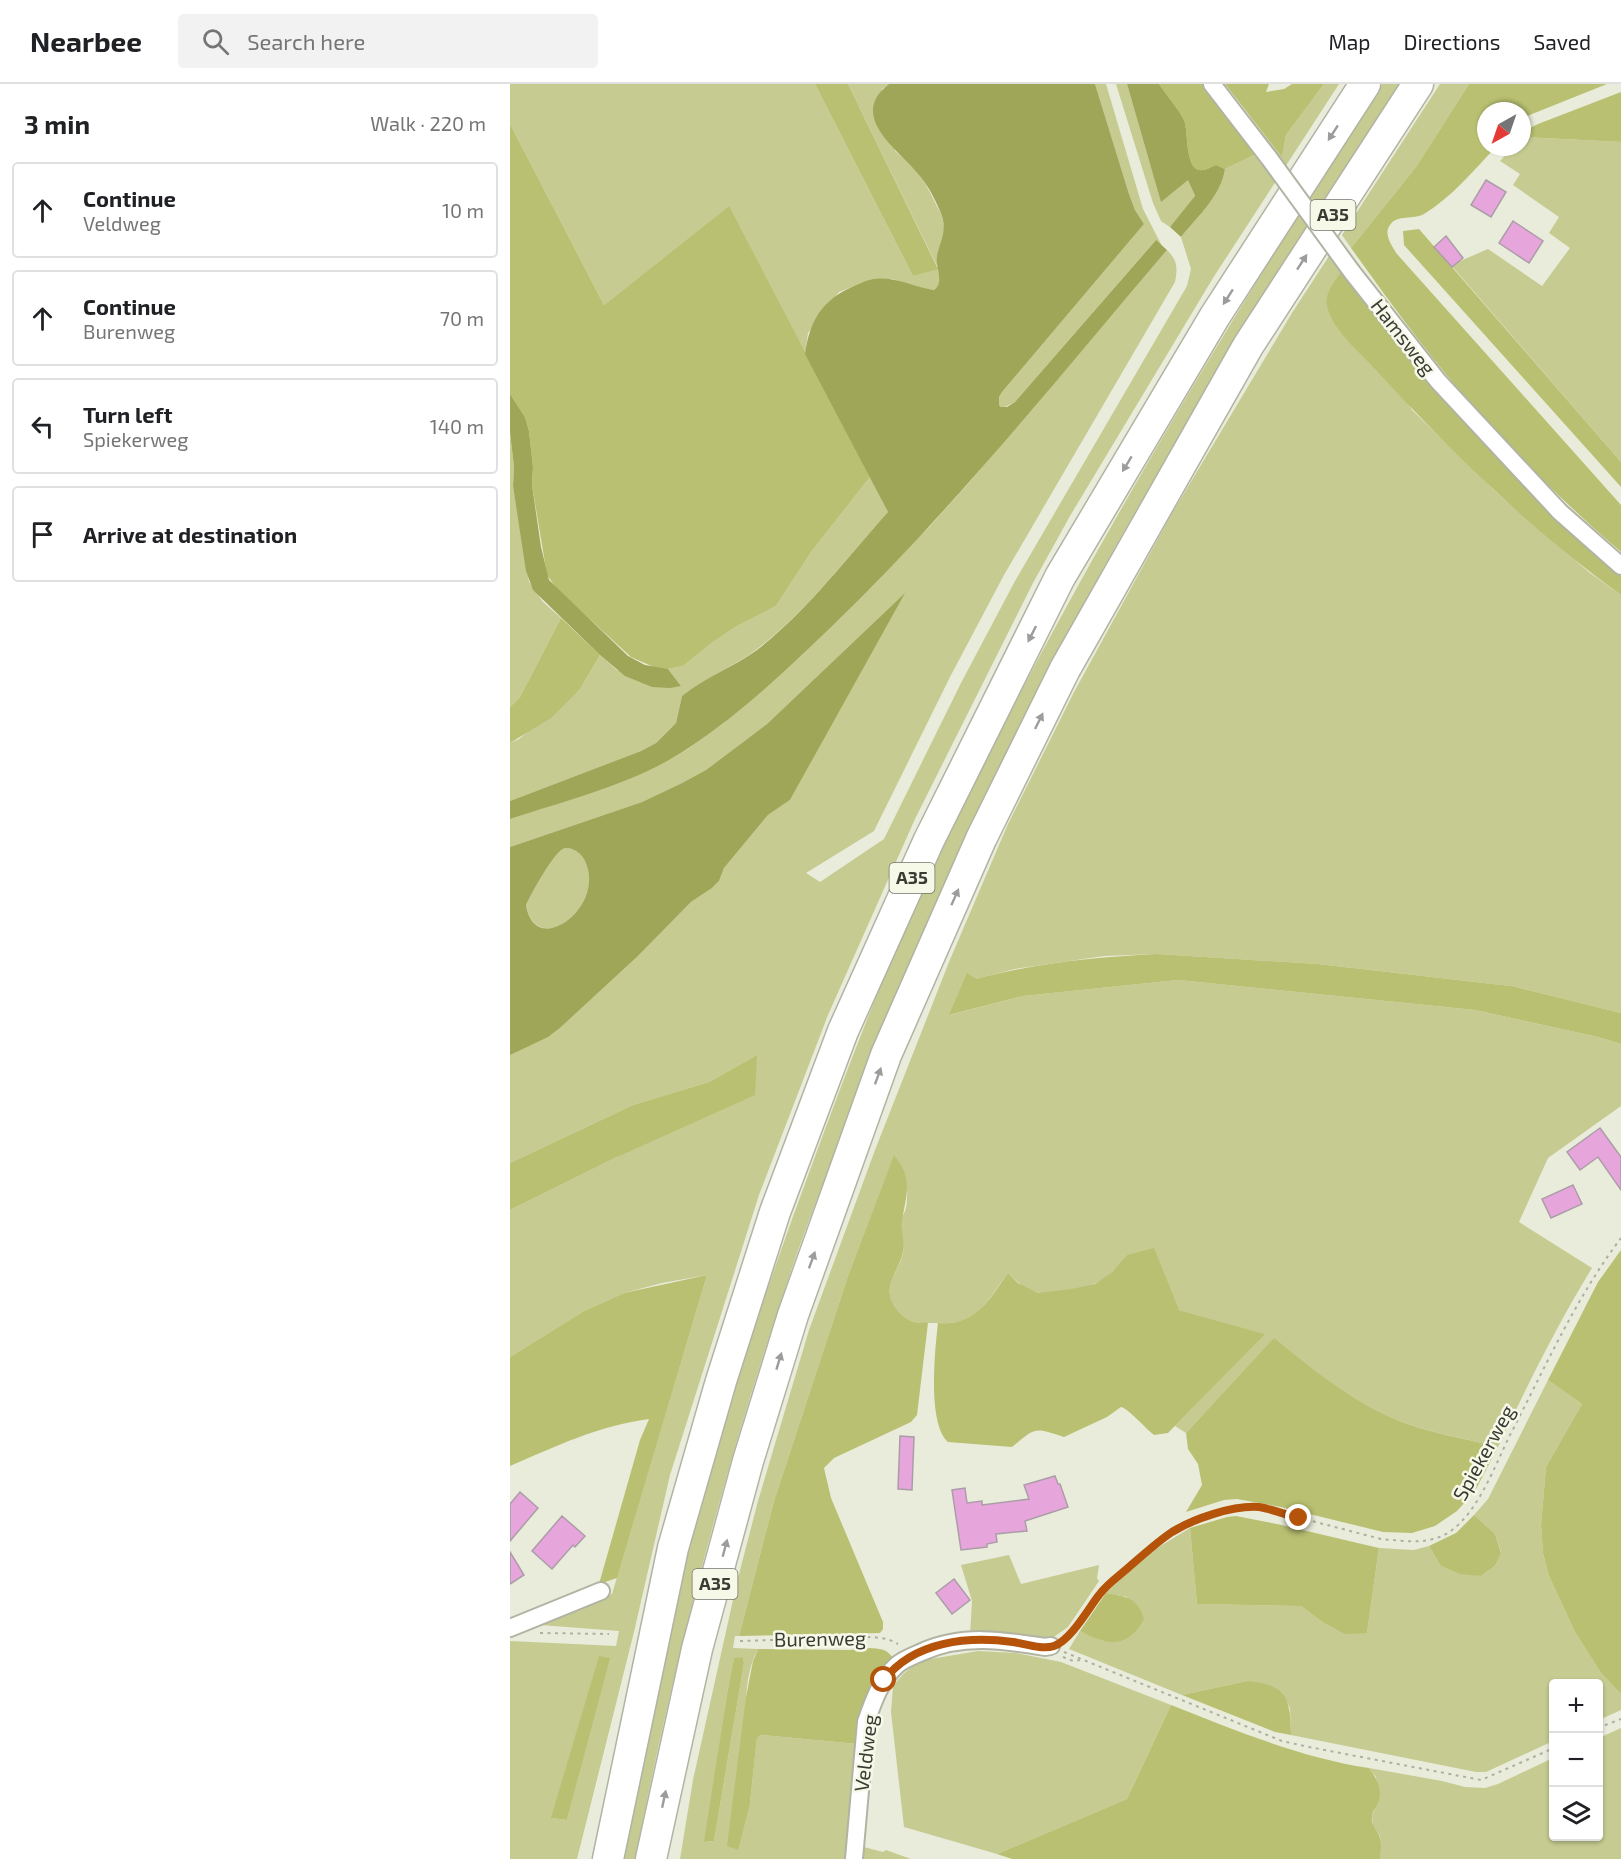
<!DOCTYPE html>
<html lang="en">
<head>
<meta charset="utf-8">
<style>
  :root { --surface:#fff; --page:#f2f2f2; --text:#202124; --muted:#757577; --line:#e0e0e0 }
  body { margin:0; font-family:"Exo 2",sans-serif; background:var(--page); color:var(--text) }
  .controls { position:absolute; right:18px; bottom:18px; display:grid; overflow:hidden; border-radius:6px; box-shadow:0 2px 4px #0004 }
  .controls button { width:54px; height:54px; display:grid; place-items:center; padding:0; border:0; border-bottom:2px solid var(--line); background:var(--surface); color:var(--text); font:30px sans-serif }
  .compass { position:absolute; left:967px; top:18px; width:54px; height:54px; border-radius:50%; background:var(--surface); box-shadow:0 2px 4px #0004; rotate:220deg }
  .stop { position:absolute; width:18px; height:18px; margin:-14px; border:4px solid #b45309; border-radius:50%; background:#fff }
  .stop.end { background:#b45309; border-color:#fff; box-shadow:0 2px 6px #0008 }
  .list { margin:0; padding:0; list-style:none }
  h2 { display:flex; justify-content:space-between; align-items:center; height:78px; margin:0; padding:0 24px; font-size:26px }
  h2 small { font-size:20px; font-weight:400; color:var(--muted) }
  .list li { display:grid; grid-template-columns:39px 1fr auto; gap:18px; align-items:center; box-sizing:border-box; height:96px; margin:0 12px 12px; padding:0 12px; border:2px solid var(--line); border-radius:6px }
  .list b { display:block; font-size:22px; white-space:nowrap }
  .list p { margin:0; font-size:20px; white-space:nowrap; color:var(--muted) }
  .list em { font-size:20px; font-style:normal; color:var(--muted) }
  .icon { flex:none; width:33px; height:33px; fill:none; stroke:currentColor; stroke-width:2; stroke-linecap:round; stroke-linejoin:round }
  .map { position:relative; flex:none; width:1111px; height:1775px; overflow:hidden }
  header { display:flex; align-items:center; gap:36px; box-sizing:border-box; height:84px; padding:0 30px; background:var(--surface); border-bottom:2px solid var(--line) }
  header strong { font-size:28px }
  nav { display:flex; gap:33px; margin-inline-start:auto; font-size:21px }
  .search { width:420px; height:54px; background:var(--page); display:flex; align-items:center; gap:15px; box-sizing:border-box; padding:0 21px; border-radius:6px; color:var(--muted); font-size:22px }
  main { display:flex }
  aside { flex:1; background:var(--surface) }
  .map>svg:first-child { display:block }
</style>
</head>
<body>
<header>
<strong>Nearbee</strong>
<div class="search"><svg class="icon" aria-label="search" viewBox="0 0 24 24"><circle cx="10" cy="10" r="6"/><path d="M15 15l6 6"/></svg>Search here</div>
<nav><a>Map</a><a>Directions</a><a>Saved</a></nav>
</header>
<main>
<aside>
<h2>3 min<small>Walk · 220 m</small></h2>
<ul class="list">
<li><svg class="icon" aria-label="ahead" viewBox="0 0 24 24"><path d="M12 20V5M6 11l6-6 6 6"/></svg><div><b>Continue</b><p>Veldweg</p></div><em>10 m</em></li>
<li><svg class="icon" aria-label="ahead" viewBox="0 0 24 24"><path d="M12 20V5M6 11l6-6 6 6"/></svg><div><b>Continue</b><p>Burenweg</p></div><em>70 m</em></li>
<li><svg class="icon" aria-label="left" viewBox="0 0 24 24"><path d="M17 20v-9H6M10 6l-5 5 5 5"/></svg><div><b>Turn left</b><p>Spiekerweg</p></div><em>140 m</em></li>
<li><svg class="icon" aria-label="arrive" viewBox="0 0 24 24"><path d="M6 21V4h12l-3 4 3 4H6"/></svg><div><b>Arrive at destination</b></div></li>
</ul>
</aside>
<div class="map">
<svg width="1111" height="1775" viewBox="0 0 1111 1775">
  <rect width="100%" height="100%" fill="#eaecdb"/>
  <!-- green -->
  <g fill="#c5cb91" fill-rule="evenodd">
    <polygon points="0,0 305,0 403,192 428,184 338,0 379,0 372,5 385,67 400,80 412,93 432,132 435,146 427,181 430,195 428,202 424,206 409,204 382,195 344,202 329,208 298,249 295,270 218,123 94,221 0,40"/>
    <polygon points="585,0 596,0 633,125 652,162 645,157 505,318 493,324 489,321 489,313 492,308 634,140 625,126 619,110"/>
    <polygon points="606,0 617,0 651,117 678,95 685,113 660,143 651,137 643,119"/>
    <path d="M814 0H829L703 194 560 432 523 499 405 735 318 931 249 1111 160 1391 124 1548 67 1775H0V1557L106 1562 109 1547 17 1540 102 1510 197 1191 152 1199 114 1209 74 1227 0 1273V1126L107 1073 247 971 199 998 123 1021 0 1079V971L51 943 128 872 181 818 202 804 209 797 214 784 258 731 280 716 393 511 257 640 196 686 172 699 132 718 0 763V735C51 718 104 703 152 679 175 669 194 653 214 639L420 442 457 401 657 166C667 176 668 183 665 198L494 491 440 593 364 747 296 789 310 798 374 755 451 599 505 497 677 202 681 185 671 153C688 132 711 112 715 85L746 70 732 52 741 34 772 73 776 51ZM89 1573 99 1574 57 1736 42 1734Z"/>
    <path d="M872 0H892C787 161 683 323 589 492 503 645 430 807 365 970 340 1033 313 1097 290 1161 220 1361 166 1567 125 1775H108C122 1711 133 1647 148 1583 188 1411 241 1244 303 1078 342 972 383 864 433 762 561 497 713 245 872 0Z"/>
    <polygon points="930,0 959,0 906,83 841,164 832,151"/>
    <polygon points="1012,53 1111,58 1111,378 941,181 978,165 1032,202 1060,164 1039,149 1049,133 1003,101 1010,90 990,77 1003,63 1012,63"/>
    <path d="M821 169 833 185 822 201 902 326 988 410 1080 489 1111 511V929L1002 902 983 900 808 880 647 870 594 872 505 885 466 895 440 931 513 912 668 896 965 926 1088 953 1111 960V1022L1038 1074 1009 1138 1082 1184C1047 1241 1017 1302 988 1363 958 1355 925 1350 895 1339 847 1321 803 1286 764 1255L676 1349 665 1342 754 1250 669 1226 617 1171C608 1182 599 1193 586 1199 575 1205 542 1210 530 1209 518 1208 506 1197 498 1189 473 1222 468 1242 423 1239 417 1239 410 1239 404 1238 391 1234 377 1217 380 1203 382 1191 391 1181 393 1169 396 1155 390 1146 391 1137 392 1133 395 1128 396 1124 399 1106 397 1086 384 1072L338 1192 264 1417 229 1552H225L223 1564 248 1565C227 1601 238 1678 240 1719L247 1654 251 1651 348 1660 335 1775H170L183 1696 227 1498 248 1417 299 1246 365 1066 439 878 498 740 563 610 661 431 782 229ZM233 1573 234 1579 204 1757 195 1758 217 1610 224 1575Z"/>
    <polygon points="0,348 4,383 3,402 19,498 33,518 51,534 10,613 0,623"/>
    <path d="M360 393 378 428C336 475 297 527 247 565 224 583 195 593 172 612L166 639 146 659 131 667 0 717V659L9 655 70 605 90 571 107 586 171 602 158 585 173 582 203 558 227 542 266 522 301 468Z"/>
    <path d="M55 764C64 764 69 768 74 775 99 820 26 877 16 821 22 809 44 767 55 764Z"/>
    <polygon points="1038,1296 1072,1320 1036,1383 1031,1441 1033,1469 1039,1492 1065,1548 1091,1589 1111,1610 1111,1626 1089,1636 1088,1600 1044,1600 1043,1657 976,1688 966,1688 781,1651 780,1624 772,1609 737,1597 672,1611 559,1565 570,1547 593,1557 617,1513 596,1509 639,1469 680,1444 687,1520 791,1522 811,1537 857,1549 869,1464 904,1466 919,1462 930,1481 971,1492 985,1482 991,1468 985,1450 964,1431 978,1415"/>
    <polygon points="499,1471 511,1500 589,1481 587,1494 589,1497 558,1543 538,1557 460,1551 462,1517 451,1481"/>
    <polygon points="468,1567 506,1569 551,1578 661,1621 617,1715 487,1770 394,1743 381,1628 383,1602 393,1590 409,1577"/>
    <polygon points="1111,1644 1111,1775 870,1775 871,1762 870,1752 863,1742 862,1732 869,1715 866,1693 859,1684 932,1697 955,1703 975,1704 988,1700 1043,1674 1044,1752 1088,1752 1089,1654"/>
    <polygon points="350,1762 373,1768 376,1766 401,1775 348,1775"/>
  </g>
  <!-- forest -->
  <g fill="#b9c071">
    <polygon points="305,0 338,0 428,185 403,192"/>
    <path d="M649 0H694L746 70 715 85 706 81C702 82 697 86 693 86 674 89 679 48 674 36 668 24 657 12 649 0Z"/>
    <polygon points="715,0 759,0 756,8 774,5 782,0 814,0 776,51 772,73"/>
    <path d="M959 0H1097L1012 34V27H976V63H986C964 86 942 113 914 130 904 136 887 130 880 141 873 150 882 162 887 170L1111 421V468C1062 426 1014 379 970 330 923 278 882 221 841 164L906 83Z"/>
    <polygon points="1111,8 1111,58 1012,53 1020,44 1028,40"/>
    <polygon points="0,40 94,221 219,122 360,393 301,468 266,522 227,542 203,558 173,582 158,585 146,584 121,573 47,505 37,491 22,401 23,383 19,347 15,333 0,310"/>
    <polygon points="909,145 1111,378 1111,403 894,161 893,147"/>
    <path d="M833 185 1111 487V511C1021 446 941 368 866 286 849 267 823 247 817 222 814 209 826 195 833 185Z"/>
    <polygon points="51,534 90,571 70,605 41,634 0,659 0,623 10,613"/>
    <path d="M647 870 808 880 983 900 1002 902 1111 929V960L1088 953 965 926 668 896 513 912 439 931 457 889 466 895C525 879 586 873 647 870Z"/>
    <polygon points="247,971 245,1011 107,1073 0,1126 0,1079 123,1021 199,998"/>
    <path d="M384 1071C404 1095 396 1111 392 1137 390 1146 396 1155 393 1168 391 1180 382 1191 380 1203 377 1217 391 1234 404 1238 408 1239 414 1238 418 1239L407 1331 401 1338 324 1374 314 1384 321 1414 373 1538V1545L370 1549 229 1552 264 1417 338 1192Z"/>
    <path d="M644 1164 669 1226 755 1250 658 1349 644 1351C635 1344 619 1325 611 1323L597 1333 554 1353C524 1343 526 1343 502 1363L438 1358C417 1340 425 1265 428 1239 466 1242 478 1217 498 1189L508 1199 528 1209 562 1205 585 1200 602 1188 617 1171Z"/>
    <polygon points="1111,1166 1111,1610 1091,1589 1065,1548 1039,1492 1033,1469 1031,1441 1036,1383 1072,1320 1038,1296 1088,1198"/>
    <path d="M197 1191 107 1494 89 1500 130 1356 139 1335C87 1342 47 1362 0 1382V1273L74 1227 114 1209Z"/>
    <path d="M764 1254C803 1286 847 1321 895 1339 924 1350 958 1355 988 1363L965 1407 947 1427 925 1442 902 1449 873 1448 771 1423 727 1415 714 1416 676 1428 692 1401 688 1380 678 1365 676 1349Z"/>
    <polygon points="964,1431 985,1450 991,1469 985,1482 971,1492 950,1490 930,1481 919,1462 946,1449"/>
    <polygon points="726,1432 767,1440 869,1464 857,1549 835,1550 811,1537 791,1522 687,1520 680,1444 717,1433"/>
    <path d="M596 1509C617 1513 627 1513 634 1535 617 1566 597 1561 570 1547Z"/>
    <path d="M360 1564C372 1565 378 1565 384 1576L348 1660 251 1651 247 1654 240 1719 228 1766 217 1762 236 1613 243 1577 248 1565 339 1566Z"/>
    <polygon points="89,1572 100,1574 57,1736 41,1734"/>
    <polygon points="233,1573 234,1579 204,1757 194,1758 217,1610 224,1574"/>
    <path d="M737 1597C778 1601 780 1614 781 1651L765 1648 672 1611Z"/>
    <path d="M661 1621C727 1647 789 1673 859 1684 866 1693 872 1704 869 1716 868 1722 862 1727 862 1733 861 1741 866 1745 869 1751 872 1758 871 1767 870 1775H502L487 1770 617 1715Z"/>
  </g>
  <!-- water -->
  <g fill="#a0a657" fill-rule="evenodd">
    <path d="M379 0H585L619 110 625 126 634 140 492 308 489 313V321L491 323H497L505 318 646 156 657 166C547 295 441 428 319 545 274 588 229 631 177 665 126 699 58 716 0 735V717L131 667 146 659 166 639 172 612C195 593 224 583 247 566 297 527 336 475 378 428L295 270C300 236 312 216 344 202 358 196 363 193 379 195 394 197 409 204 424 206 435 197 425 185 427 172 430 157 437 148 432 132 427 119 419 103 410 92 391 67 336 33 379 0Z"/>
    <path d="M617 0H649C657 12 668 24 674 36 679 48 674 89 693 86 697 86 702 82 706 81L715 85C711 112 688 132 671 153L660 143 685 112 678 96 651 118Z"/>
    <polygon points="0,310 15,333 19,347 23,383 22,401 31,463 39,496 118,572 135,581 158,585 171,602 160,604 142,603 115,592 90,571 23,506 16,487 3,402 4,383 0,348"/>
    <path d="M395 509 280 716 258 731 214 784 209 797 202 804 181 818 128 872 51 943 38 953 0 971V763L132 718 172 699 196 686 257 640ZM55 764C64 764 69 768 74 775 99 821 25 877 16 821 22 809 44 767 55 764Z"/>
  </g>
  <!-- building -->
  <g fill="#e7a6db" stroke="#ab9da8" stroke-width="1.5">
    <polygon points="976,96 996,108 981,133 961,121"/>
    <polygon points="1003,137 1033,157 1019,179 989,159"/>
    <polygon points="936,152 953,174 942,183 924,163"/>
    <polygon points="1090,1044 1111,1073 1111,1106 1088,1073 1070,1086 1057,1068"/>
    <polygon points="1063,1101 1072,1120 1041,1134 1032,1115"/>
    <polygon points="390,1352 404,1353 402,1406 388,1405"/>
    <polygon points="545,1392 548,1400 550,1400 558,1423 515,1437 517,1447 486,1450 487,1458 477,1460 477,1463 451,1466 442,1406 455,1404 457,1419 472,1417 472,1421 519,1415 514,1401"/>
    <polygon points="10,1408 28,1424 0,1457 0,1420"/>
    <polygon points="52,1432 75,1452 65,1463 63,1461 42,1485 22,1467"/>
    <polygon points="0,1468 14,1491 0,1500"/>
    <polygon points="444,1495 460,1516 442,1530 426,1509"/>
  </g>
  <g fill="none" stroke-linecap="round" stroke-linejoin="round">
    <defs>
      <g id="street">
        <polyline points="702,0 759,74"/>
        <polyline points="842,188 928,297 1050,428 1111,482"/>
        <polyline points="0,1544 91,1507"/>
        <path d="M344 1775 356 1638C363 1618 371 1595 387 1581 394 1575 403 1572 412 1568 452 1550 492 1556 535 1563L541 1562"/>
      </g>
      <g id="highway">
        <polyline points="98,1775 163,1464 211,1297 265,1128 333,947 419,756 550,493 705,232 855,0"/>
        <polyline points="141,1775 187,1565 238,1377 283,1231 376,971 471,755 555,585 738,262 908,0"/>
      </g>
    </defs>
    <!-- street casing -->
    <use href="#street" stroke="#b1b3a3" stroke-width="20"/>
    <!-- highway casing -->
    <use href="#highway" stroke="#b1b3a3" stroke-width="33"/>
    <!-- path -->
    <g stroke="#aeafa2" stroke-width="2" stroke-dasharray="3 4.5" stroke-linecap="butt">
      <polyline points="30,1549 99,1550"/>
      <path d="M554 1555 595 1503 663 1447 699 1432 716 1427 748 1423 871 1455C896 1457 921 1462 942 1446 968 1427 985 1382 999 1353 1034 1286 1065 1215 1111 1154"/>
      <polyline points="230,1557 362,1553 378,1555 388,1560"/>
      <polyline points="554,1568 772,1657 799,1663 971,1696 1044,1664"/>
      <polyline points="553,1573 563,1577 570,1576"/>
      <polyline points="1088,1644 1111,1635"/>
    </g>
    <!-- street -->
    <use href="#street" stroke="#fff" stroke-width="16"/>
    <!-- highway -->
    <use href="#highway" stroke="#fff" stroke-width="30"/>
    <defs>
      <polyline id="street-bridge" points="759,74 842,188"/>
    </defs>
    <!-- street-bridge casing -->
    <use href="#street-bridge" stroke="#b1b3a3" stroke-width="20" stroke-linecap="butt"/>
    <!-- street-bridge -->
    <use href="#street-bridge" stroke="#fff" stroke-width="16"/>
  </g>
  <!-- one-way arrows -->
  <defs><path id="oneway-solid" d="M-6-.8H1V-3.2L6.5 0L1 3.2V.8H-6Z" transform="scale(1.5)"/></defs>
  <g fill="#9c9d9a">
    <use href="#oneway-solid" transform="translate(823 49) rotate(123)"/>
    <use href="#oneway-solid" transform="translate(792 178) rotate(-57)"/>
    <use href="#oneway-solid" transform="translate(718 213) rotate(123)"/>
    <use href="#oneway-solid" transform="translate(617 380) rotate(121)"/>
    <use href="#oneway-solid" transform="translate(522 550) rotate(117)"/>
    <use href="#oneway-solid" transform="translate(529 637) rotate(-64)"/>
    <use href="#oneway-solid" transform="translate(445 813) rotate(-66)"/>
    <use href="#oneway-solid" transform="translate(368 992) rotate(-70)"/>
    <use href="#oneway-solid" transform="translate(302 1176) rotate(-70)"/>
    <use href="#oneway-solid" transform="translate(269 1277) rotate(-73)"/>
    <use href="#oneway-solid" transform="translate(215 1464) rotate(-75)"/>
    <use href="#oneway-solid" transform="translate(154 1715) rotate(-78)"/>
  </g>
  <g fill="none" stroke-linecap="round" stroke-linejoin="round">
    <!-- route -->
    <path stroke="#b45309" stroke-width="8" d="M374 1596C404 1557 458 1552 503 1558 516 1560 532 1566 544 1562 561 1556 578 1525 589 1511 597 1500 609 1492 619 1483 633 1471 647 1458 662 1448 683 1435 723 1421 749 1423 762 1425 776 1431 789 1434"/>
  </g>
  <g text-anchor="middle" stroke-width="5" stroke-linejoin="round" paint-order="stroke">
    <!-- shield labels -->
    <g fill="#f7f9e8" stroke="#73746b" stroke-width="1.5">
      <rect x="800.5" y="116" width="45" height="30" rx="4.5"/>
      <rect x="379.5" y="779" width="45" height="30" rx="4.5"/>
      <rect x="182.5" y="1485" width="45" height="30" rx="4.5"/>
    </g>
    <g font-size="18" font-weight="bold" fill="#3a3b35">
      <text x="823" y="137">A35</text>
      <text x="402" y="800">A35</text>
      <text x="205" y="1506">A35</text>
    </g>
    <!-- street labels -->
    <g font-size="20" fill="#3a3b35" stroke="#f7f9e8">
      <text transform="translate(893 253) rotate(52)" y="7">Hamsweg</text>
      <text transform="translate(974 1369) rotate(-61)" y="7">Spiekerweg</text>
      <text transform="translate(310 1555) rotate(-1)" y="7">Burenweg</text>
      <text transform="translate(356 1669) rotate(-83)" y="7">Veldweg</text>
    </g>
  </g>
</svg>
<div class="controls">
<button>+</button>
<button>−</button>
<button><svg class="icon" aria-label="layers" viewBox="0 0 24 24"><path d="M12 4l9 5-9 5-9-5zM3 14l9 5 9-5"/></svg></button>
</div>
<svg class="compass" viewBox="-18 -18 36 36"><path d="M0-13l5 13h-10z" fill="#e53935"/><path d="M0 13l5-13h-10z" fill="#757577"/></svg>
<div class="stop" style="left:374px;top:1596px"></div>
<div class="stop end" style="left:789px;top:1434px"></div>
</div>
</main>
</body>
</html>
